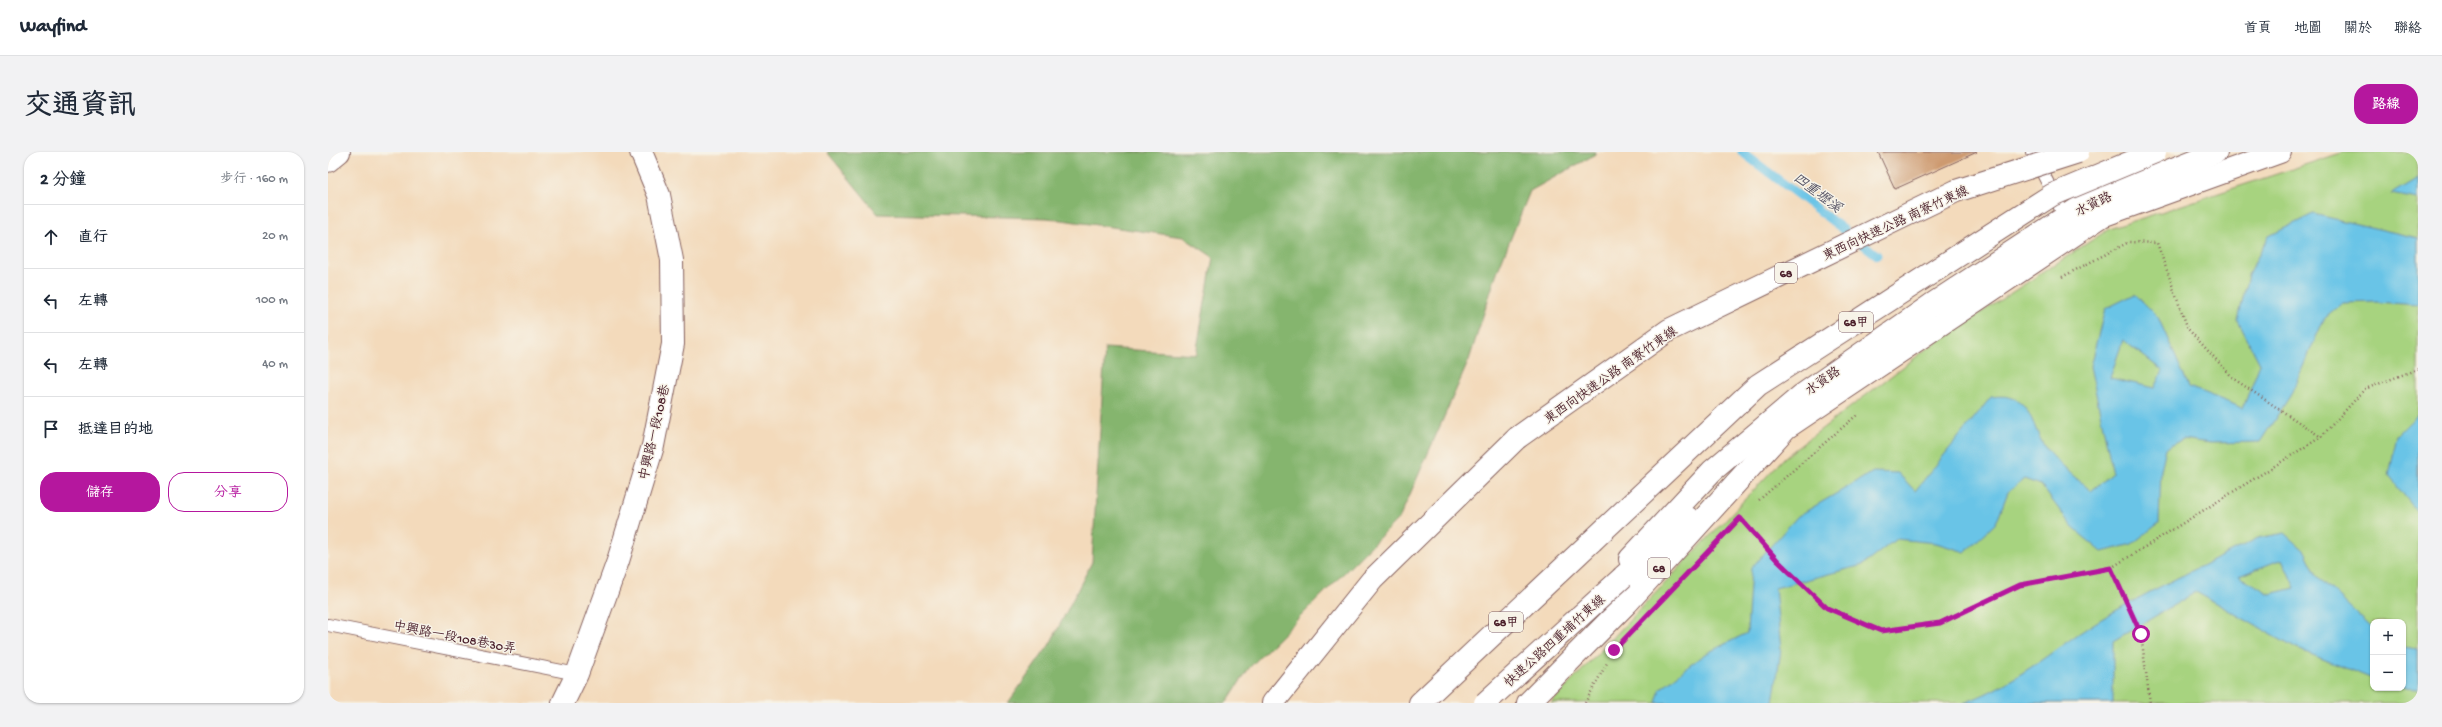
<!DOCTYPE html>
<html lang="zh-TW">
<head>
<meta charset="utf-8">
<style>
  :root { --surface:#fff; --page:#f2f2f3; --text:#1f2937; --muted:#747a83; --line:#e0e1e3; --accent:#b5179e }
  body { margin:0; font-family:"Gochi Hand","LXGW WenKai TC",sans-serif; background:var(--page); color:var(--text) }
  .controls { position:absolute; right:12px; bottom:12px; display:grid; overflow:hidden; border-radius:8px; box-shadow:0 1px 3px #0004 }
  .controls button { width:36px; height:36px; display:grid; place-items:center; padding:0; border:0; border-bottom:1px solid var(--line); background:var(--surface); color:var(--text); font:20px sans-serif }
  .stop { position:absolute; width:12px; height:12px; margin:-9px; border:3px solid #b5179e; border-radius:50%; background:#fff }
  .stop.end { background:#b5179e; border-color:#fff; box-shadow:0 1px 4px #0008 }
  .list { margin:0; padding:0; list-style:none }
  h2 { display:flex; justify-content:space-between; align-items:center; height:52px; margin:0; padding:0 16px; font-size:17px }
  h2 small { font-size:13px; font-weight:400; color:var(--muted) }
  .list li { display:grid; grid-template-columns:26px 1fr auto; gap:12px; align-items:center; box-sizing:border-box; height:64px; padding:0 16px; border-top:1px solid var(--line) }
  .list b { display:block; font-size:15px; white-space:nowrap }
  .list em { font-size:13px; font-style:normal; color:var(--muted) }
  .actions { display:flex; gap:8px; padding:12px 16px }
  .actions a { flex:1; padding:9px 0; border:1px solid var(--accent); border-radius:16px; text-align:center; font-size:14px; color:var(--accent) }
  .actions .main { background:var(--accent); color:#fff }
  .icon { flex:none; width:22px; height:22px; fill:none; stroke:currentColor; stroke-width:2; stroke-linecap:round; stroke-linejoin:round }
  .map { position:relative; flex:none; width:2090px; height:551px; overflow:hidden; border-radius:16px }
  header { display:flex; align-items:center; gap:24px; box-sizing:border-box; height:56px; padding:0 20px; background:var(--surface); border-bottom:1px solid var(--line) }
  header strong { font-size:19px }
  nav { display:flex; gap:22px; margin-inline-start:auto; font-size:14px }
  .intro { display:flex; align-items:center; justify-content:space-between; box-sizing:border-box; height:96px; padding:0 24px }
  h1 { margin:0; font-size:28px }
  .button { padding:10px 18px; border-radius:16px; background:var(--accent); color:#fff; font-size:14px; font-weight:700 }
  main { display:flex; gap:24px; padding:0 24px }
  aside { flex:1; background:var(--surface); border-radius:16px; box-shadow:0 1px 3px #0004 }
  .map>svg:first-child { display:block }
</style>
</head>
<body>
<header>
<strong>Wayfind</strong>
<nav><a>首頁</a><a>地圖</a><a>關於</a><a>聯絡</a></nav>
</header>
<div class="intro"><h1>交通資訊</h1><a class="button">路線</a></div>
<main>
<aside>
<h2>2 分鐘<small>步行 · 160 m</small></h2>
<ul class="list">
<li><svg class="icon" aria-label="ahead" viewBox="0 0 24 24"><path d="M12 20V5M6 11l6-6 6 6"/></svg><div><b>直行</b></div><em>20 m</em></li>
<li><svg class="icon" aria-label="left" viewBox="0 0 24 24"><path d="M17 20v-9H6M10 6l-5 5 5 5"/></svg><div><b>左轉</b></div><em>100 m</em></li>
<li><svg class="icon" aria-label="left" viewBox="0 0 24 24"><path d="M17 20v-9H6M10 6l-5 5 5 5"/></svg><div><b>左轉</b></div><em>40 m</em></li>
<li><svg class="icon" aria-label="arrive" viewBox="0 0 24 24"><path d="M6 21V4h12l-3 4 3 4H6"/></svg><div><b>抵達目的地</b></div></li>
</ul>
<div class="actions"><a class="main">儲存</a><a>分享</a></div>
</aside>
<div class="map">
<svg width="2090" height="551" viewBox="0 0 2090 551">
  <rect width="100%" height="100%" fill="#f7f3e8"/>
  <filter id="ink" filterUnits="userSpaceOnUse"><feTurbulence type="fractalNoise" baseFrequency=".025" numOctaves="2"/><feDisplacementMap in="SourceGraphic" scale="8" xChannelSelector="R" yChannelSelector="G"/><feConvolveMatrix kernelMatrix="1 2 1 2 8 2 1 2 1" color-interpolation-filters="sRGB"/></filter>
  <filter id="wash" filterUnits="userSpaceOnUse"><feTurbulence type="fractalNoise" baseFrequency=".012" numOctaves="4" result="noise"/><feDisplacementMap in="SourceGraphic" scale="16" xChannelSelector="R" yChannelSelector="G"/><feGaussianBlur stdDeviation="0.9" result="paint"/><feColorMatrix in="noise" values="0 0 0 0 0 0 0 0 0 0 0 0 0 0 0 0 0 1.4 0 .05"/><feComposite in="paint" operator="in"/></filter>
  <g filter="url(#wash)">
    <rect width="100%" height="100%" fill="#f3dabb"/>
    <!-- green -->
    <path fill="#a7d37f" stroke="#787955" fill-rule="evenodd" d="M2016 0H2090V551H1223L1457 305 1605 192 1781 77ZM2045 470H2075V536H2045Z"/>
    <!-- forest -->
    <polygon fill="#85b56e" stroke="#686a4c" points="499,0 1268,0 1268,2 1202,39 1168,123 1141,208 1072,365 921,516 898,551 680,551 722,492 764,410 777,196 868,202 885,105 855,85 719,66 550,62"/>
    <!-- water -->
    <g fill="#69c4e7" stroke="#5a7289" fill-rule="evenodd">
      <polygon points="2090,26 2090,47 2063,42"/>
      <path d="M1985 62 2090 86V153L2049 150 2015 151 1996 167 1962 244 1932 290 1882 291 1855 287 1838 296 1833 318 1831 371 1804 392 1774 400 1744 375 1713 333 1696 327 1680 340 1668 371 1637 400 1608 391 1568 387 1535 413 1447 436 1453 498 1445 551H1328L1332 537 1375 503 1419 481 1423 416 1470 364 1545 320 1570 321 1587 339 1663 245C1704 239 1700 269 1718 297 1728 311 1750 327 1763 339L1785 321 1762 214 1777 157 1807 142 1830 165 1861 235 1915 256 1932 212 1910 169 1920 123 1941 84ZM1795 188 1835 219 1827 236 1782 226Z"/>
      <polygon points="2090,262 2090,361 2061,324 2069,283"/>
      <path d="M1957 381 1977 399 1989 424 2045 477V527L1967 496 1868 440 1785 489V551H1635C1692 531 1731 491 1782 462 1830 434 1881 411 1930 386ZM1954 407 1967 436 1942 442 1911 424Z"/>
      <polygon points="2075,495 2090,497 2090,537 2073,536 2075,536"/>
    </g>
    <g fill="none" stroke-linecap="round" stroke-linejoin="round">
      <!-- stream -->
      <polyline stroke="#69c4e7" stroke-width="9" points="1414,0 1549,103"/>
    </g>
    <g id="blocks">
      <!-- building -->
      <polygon fill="#cd9a6f" points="1550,0 1649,0 1567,37"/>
    </g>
  </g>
  <g filter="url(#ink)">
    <use href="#blocks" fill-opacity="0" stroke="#85605d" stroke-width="1"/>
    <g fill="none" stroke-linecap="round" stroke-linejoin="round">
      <defs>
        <g id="lane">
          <polyline points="1704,0 1737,65"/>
          <polyline points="0,473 249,522"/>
        </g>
        <g id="street">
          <polyline points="1302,407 1384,319 1474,243 1603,153 1757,52 1888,0"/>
          <polyline points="235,551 249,522 290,409 325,294 345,192 344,108 331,43 313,0"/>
        </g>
        <polyline id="secondary" points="0,9 11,0"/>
        <g id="highway">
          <polyline points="1295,425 1360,366"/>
          <polyline points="945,551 1044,428 1189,286"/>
          <polyline points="1092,551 1264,389"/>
          <polyline points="1200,551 1299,451 1458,276 1774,64 1952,0"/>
        </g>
      </defs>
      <!-- lane casing -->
      <use href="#lane" stroke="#85605d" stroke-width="14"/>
      <!-- street casing -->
      <use href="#street" stroke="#85605d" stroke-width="24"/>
      <!-- secondary casing -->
      <use href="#secondary" stroke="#85605d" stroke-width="24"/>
      <!-- highway casing -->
      <use href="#highway" stroke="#85605d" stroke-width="24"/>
      <!-- path -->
      <g stroke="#85605d" stroke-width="2.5" stroke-dasharray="1 3" stroke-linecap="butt">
        <polyline points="1734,125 1801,90 1829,91 1860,177 1906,227 1993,285 2037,237 2090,217"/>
        <polyline points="1431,348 1530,262"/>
        <polyline points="1413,366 1450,409 1499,456 1553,479 1612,471 1692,433 1783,416 1993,285"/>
        <polyline points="1783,416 1813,482 1822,551"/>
        <polyline points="1257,551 1279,511"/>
      </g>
      <!-- lane -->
      <use href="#lane" stroke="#fff" stroke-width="12"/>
      <!-- street -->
      <use href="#street" stroke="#fff" stroke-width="22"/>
      <!-- secondary -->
      <use href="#secondary" stroke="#fff" stroke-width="22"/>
      <!-- highway -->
      <use href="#highway" stroke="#fff" stroke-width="22"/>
      <defs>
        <g id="highway-bridge">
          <polyline points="1189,286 1341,178 1628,39 1750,0"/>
          <polyline points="1264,389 1430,233 1724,43 1827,0"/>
          <polyline points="1157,551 1295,425"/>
        </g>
      </defs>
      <!-- highway-bridge casing -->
      <use href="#highway-bridge" stroke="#85605d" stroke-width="24" stroke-linecap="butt"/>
      <!-- highway-bridge -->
      <use href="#highway-bridge" stroke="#fff" stroke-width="22"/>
    </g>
  </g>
  <g fill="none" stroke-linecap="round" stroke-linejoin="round" filter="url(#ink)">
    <!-- route -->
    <polyline stroke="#b5179e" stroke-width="5" points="1286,498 1412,366 1450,409 1499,456 1553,479 1612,471 1692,433 1783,416 1813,482"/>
  </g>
  <g text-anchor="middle" stroke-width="3" stroke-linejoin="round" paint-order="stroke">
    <!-- shield labels -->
    <g fill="#f7f3e8" stroke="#7e5f64" stroke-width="1">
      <rect x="1447" y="111" width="22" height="20" rx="3"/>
      <rect x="1511" y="160" width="34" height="20" rx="3"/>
      <rect x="1320" y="406" width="22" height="20" rx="3"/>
      <rect x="1161" y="460" width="34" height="20" rx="3"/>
    </g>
    <g font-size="12" font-weight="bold" fill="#4a1f2b">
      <text x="1458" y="125">68</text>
      <text x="1528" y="174">68甲</text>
      <text x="1331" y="420">68</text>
      <text x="1178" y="474">68甲</text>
    </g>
    <!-- street labels -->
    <g font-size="13" fill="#4a1f2b" stroke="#f7f3e8">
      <text transform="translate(1765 51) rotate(-26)" y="5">水資路</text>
      <text transform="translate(1567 70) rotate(-25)" y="5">東西向快速公路 南寮竹東線</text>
      <text transform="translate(1282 222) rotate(-35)" y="5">東西向快速公路 南寮竹東線</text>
      <text transform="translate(1494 228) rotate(-35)" y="5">水資路</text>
      <text transform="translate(325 280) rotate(-77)" y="5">中興路一段108巷</text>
      <text transform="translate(127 484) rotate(11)" y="5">中興路一段108巷30弄</text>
      <text transform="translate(1226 488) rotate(-42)" y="5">快速公路四重埔竹東線</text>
    </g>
    <!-- water labels -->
    <g font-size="14" font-style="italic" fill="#535163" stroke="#f7f3e8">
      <text transform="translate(1490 40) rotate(37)" y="5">四重壢溪</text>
    </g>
  </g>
</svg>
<div class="controls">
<button>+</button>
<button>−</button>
</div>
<div class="stop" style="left:1813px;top:482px"></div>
<div class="stop end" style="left:1286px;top:498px"></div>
</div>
</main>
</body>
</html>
